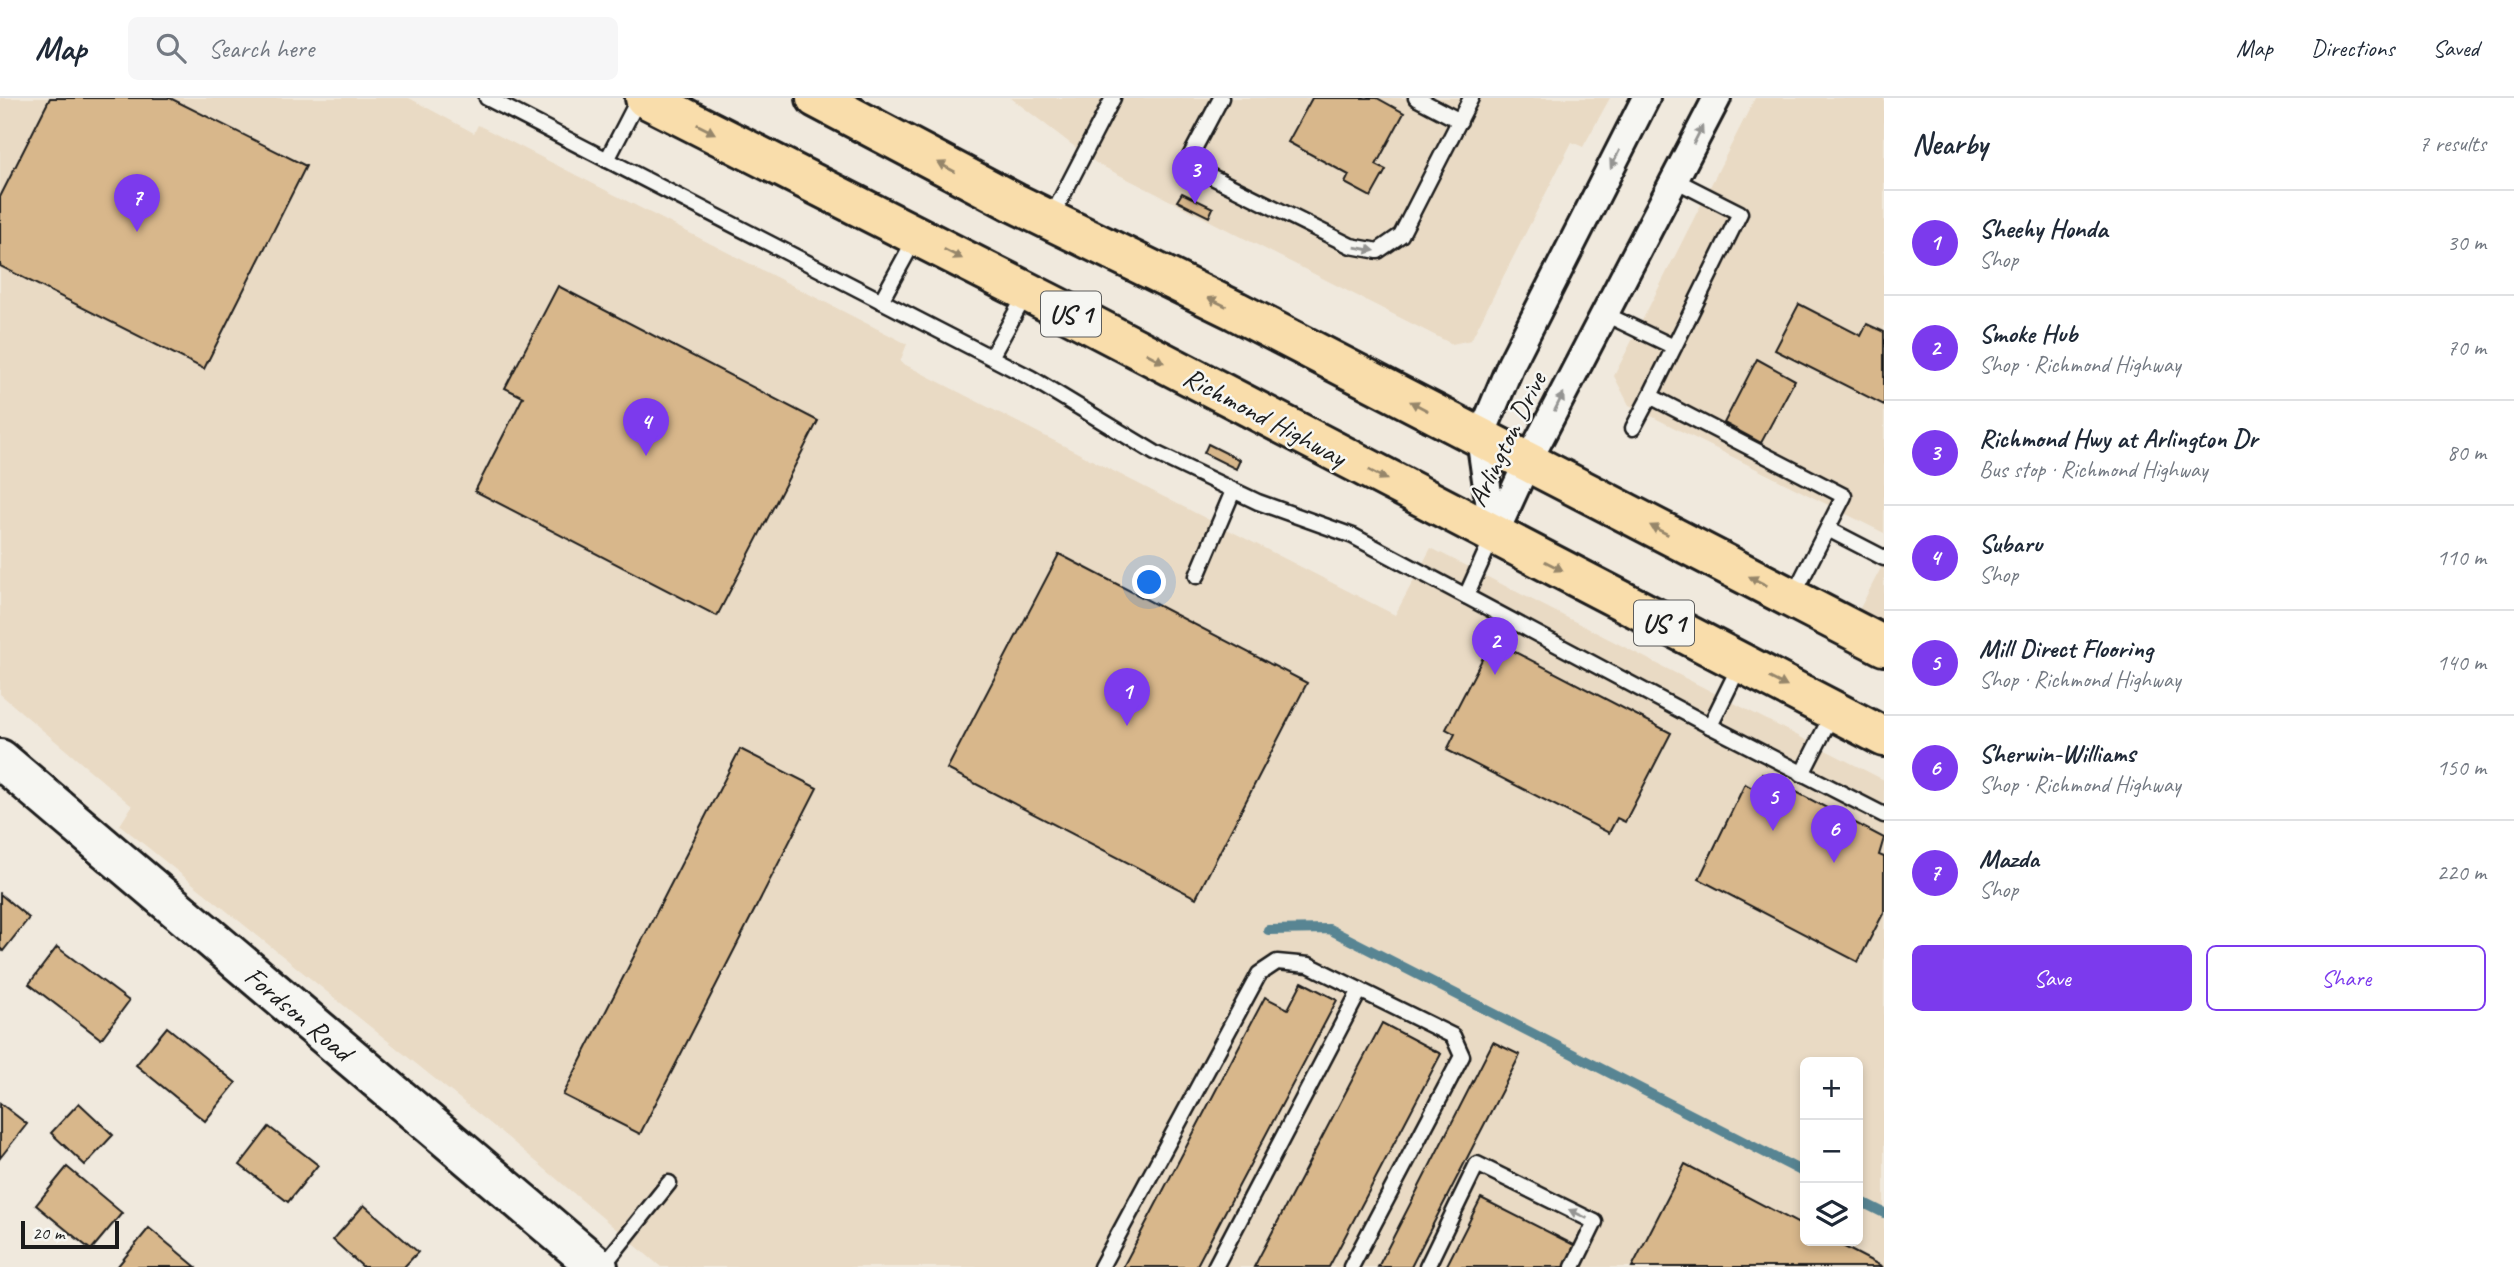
<!DOCTYPE html>
<html lang="en">
<head>
<meta charset="utf-8">
<style>
  :root { --surface:#fff; --page:#f6f6f7; --text:#1f2937; --muted:#747a83; --line:#e0e1e3; --accent:#7c3aed }
  body { margin:0; font-family:Caveat,sans-serif; background:var(--page); color:var(--text) }
  .controls { position:absolute; right:21px; bottom:21px; display:grid; overflow:hidden; border-radius:10px; box-shadow:0 4px 10px #0003 }
  .controls button { width:63px; height:63px; display:grid; place-items:center; padding:0; border:0; border-bottom:2px solid var(--line); background:var(--surface); color:var(--text); font:35px sans-serif }
  .scale { position:absolute; left:21px; bottom:18px; width:98px; box-sizing:border-box; padding-left:7px; border:4px solid #1c1c1c; border-top:0; font-size:19px; line-height:24px; white-space:nowrap; color:#1c1c1c; -webkit-text-stroke:5px #f6f6f2; paint-order:stroke }
  .you { position:absolute; left:1150px; top:485px; width:24px; height:24px; margin:-18px; border:5px solid #fff; border-radius:50%; background:#1a73e8; box-shadow:0 0 0 10px #1a73e833 }
  .badge { display:grid; place-items:center; width:46px; height:46px; border-radius:50%; background:var(--accent); color:#fff; font-size:23px; font-weight:700 }
  .pin { position:absolute; translate:-50% -58px; filter:drop-shadow(0 2px 4px #0008) }
  .pin::after { content:''; position:absolute; top:37px; width:24px; height:21px; background:inherit; clip-path:polygon(0 0,100% 0,50% 100%) }
  .list { margin:0; padding:0; list-style:none }
  h2 { display:flex; justify-content:space-between; align-items:center; height:91px; margin:0; padding:0 28px; font-size:30px }
  h2 small { font-size:23px; font-weight:400; color:var(--muted) }
  .list li { display:grid; grid-template-columns:46px 1fr auto; gap:21px; align-items:center; box-sizing:border-box; height:105px; padding:0 28px; border-top:2px solid var(--line) }
  .list b { display:block; font-size:26px; white-space:nowrap }
  .list p { margin:0; font-size:23px; white-space:nowrap; color:var(--muted) }
  .list em { font-size:23px; font-style:normal; color:var(--muted) }
  .actions { display:flex; gap:14px; padding:21px 28px }
  .actions a { flex:1; padding:16px 0; border:2px solid var(--accent); border-radius:10px; text-align:center; font-size:24px; color:var(--accent) }
  .actions .main { background:var(--accent); color:#fff }
  .icon { flex:none; width:38px; height:38px; fill:none; stroke:currentColor; stroke-width:2; stroke-linecap:round; stroke-linejoin:round }
  .map { position:relative; flex:none; width:1884px; height:1169px; overflow:hidden }
  header { display:flex; align-items:center; gap:42px; box-sizing:border-box; height:98px; padding:0 35px; background:var(--surface); border-bottom:2px solid var(--line) }
  header strong { font-size:33px }
  nav { display:flex; gap:38px; margin-inline-start:auto; font-size:24px }
  .search { width:490px; height:63px; background:var(--page); display:flex; align-items:center; gap:18px; box-sizing:border-box; padding:0 24px; border-radius:10px; color:var(--muted); font-size:26px }
  main { display:flex }
  aside { flex:1; background:var(--surface) }
  .map>svg:first-child { display:block }
</style>
</head>
<body>
<header>
<strong>Map</strong>
<div class="search"><svg class="icon" aria-label="search" viewBox="0 0 24 24"><circle cx="10" cy="10" r="6"/><path d="M15 15l6 6"/></svg>Search here</div>
<nav><a>Map</a><a>Directions</a><a>Saved</a></nav>
</header>
<main>
<div class="map">
<svg width="1884" height="1169" viewBox="0 0 1884 1169">
  <rect width="100%" height="100%" fill="#f0e9dd"/>
  <filter id="ink" filterUnits="userSpaceOnUse"><feTurbulence type="fractalNoise" baseFrequency=".0143" numOctaves="2"/><feDisplacementMap in="SourceGraphic" scale="14" xChannelSelector="R" yChannelSelector="G"/><feConvolveMatrix kernelMatrix="1 2 1 2 8 2 1 2 1" color-interpolation-filters="sRGB"/></filter>
  <g filter="url(#ink)">
    <!-- built -->
    <g fill="#e9dac4" fill-rule="evenodd">
      <path d="M0 0H409L474 35 478 27 907 246 900 264 1395 517 1431 450 1884 682V1169H661L507 1039 120 727 132 708 0 596ZM1805 964H1858V1143H1805Z"/>
      <polygon points="1011,0 1610,0 1583,49 1572,44 1471,242 1452,246 1096,65"/>
      <polygon points="1755,0 1884,0 1884,435 1629,307 1614,278"/>
      <polygon points="1884,464 1884,528 1858,514"/>
    </g>
    <g fill="none" stroke-linecap="round" stroke-linejoin="round">
      <!-- stream -->
      <g stroke="#598593" stroke-width="10">
        <polyline points="1268,832 1329,831 1805,1075"/>
        <polyline points="1858,1102 1884,1115"/>
      </g>
    </g>
    <!-- building -->
    <g fill="#d8b78b" stroke="#1c1c1c" stroke-width="2">
      <polygon points="50,0 170,0 306,68 204,271 0,168 0,99"/>
      <polygon points="1312,0 1377,0 1404,15 1376,67 1386,72 1371,99 1345,85 1349,77 1288,44"/>
      <polygon points="1182,95 1213,110 1209,119 1177,103"/>
      <polygon points="558,188 818,323 717,518 475,393 523,299 505,290"/>
      <polygon points="1799,206 1861,238 1867,226 1884,234 1884,307 1775,252"/>
      <polygon points="1757,261 1795,282 1761,345 1724,325"/>
      <polygon points="1208,346 1240,362 1236,371 1204,355"/>
      <polygon points="1059,456 1307,585 1196,800 947,671"/>
      <polygon points="1492,542 1671,635 1625,724 1617,720 1609,735 1447,652 1455,636 1446,631"/>
      <polygon points="740,651 817,690 640,1036 563,997"/>
      <polygon points="1762,676 1884,740 1879,757 1884,759 1884,814 1858,864 1699,781 1745,686 1754,691"/>
      <polygon points="0,796 29,820 3,853 0,850"/>
      <polygon points="57,849 129,903 101,941 29,886"/>
      <polygon points="1302,884 1337,902 1196,1169 1123,1169 1265,899 1288,911"/>
      <polygon points="1382,925 1441,956 1329,1169 1254,1169"/>
      <polygon points="167,929 236,985 205,1023 136,967"/>
      <polygon points="1493,944 1520,957 1411,1169 1378,1169"/>
      <polygon points="0,1005 27,1026 0,1060"/>
      <polygon points="79,1005 113,1037 85,1067 51,1035"/>
      <polygon points="269,1029 318,1067 288,1104 240,1067"/>
      <polygon points="1685,1066 1805,1129 1805,1143 1833,1143 1883,1169 1632,1169"/>
      <polygon points="67,1069 122,1115 91,1152 36,1107"/>
      <polygon points="1481,1100 1576,1148 1565,1169 1446,1169"/>
      <polygon points="364,1107 418,1154 404,1169 363,1169 333,1142"/>
      <polygon points="149,1130 196,1169 117,1169"/>
    </g>
    <g fill="none" stroke-linecap="round" stroke-linejoin="round">
      <defs>
        <g id="lane">
          <polyline points="487,0 1031,280 1155,355 1258,404 1353,438 1710,628 1884,717"/>
          <polyline points="1221,0 1186,66 1351,148 1378,153 1401,137 1471,0"/>
          <polyline points="1416,0 1460,23"/>
          <polyline points="607,62 639,0"/>
          <polyline points="1675,82 1740,115 1650,298 1844,398 1792,500"/>
          <polyline points="1051,120 1113,0"/>
          <polyline points="881,203 916,139"/>
          <polyline points="1605,216 1674,249"/>
          <polyline points="991,259 1026,196"/>
          <polyline points="1633,330 1650,298"/>
          <polyline points="1828,431 1884,460"/>
          <polyline points="1197,478 1233,393"/>
          <polyline points="1466,498 1493,438"/>
          <polyline points="1710,628 1740,567"/>
          <polyline points="1802,676 1833,615"/>
          <polyline points="602,1169 669,1085"/>
          <polyline points="1101,1169 1259,876 1277,864 1309,867 1453,938 1462,958 1351,1169"/>
          <polyline points="1215,1169 1360,892"/>
          <polyline points="1427,1169 1477,1066 1595,1124 1573,1169"/>
        </g>
        <g id="street">
          <polyline points="1494,437 1527,365 1717,0"/>
          <polyline points="1494,437 1480,340 1511,266 1646,0"/>
        </g>
        <polyline id="secondary" points="0,661 598,1169"/>
        <g id="highway">
          <polyline points="645,0 1061,211 1884,639"/>
          <polyline points="816,0 1015,105 1236,213 1884,548"/>
        </g>
      </defs>
      <!-- lane casing -->
      <use href="#lane" stroke="#1c1c1c" stroke-width="19"/>
      <!-- street casing -->
      <use href="#street" stroke="#1c1c1c" stroke-width="32"/>
      <!-- secondary casing -->
      <use href="#secondary" stroke="#1c1c1c" stroke-width="44"/>
      <!-- highway casing -->
      <use href="#highway" stroke="#1c1c1c" stroke-width="44"/>
      <!-- lane -->
      <use href="#lane" stroke="#f6f6f2" stroke-width="14"/>
      <!-- street -->
      <use href="#street" stroke="#f6f6f2" stroke-width="26"/>
      <!-- secondary -->
      <use href="#secondary" stroke="#f6f6f2" stroke-width="38"/>
      <!-- highway -->
      <use href="#highway" stroke="#f9ddab" stroke-width="38"/>
    </g>
    <!-- one-way arrows -->
    <defs><path id="oneway-solid" d="M-6-.8H1V-3.2L6.5 0L1 3.2V.8H-6Z" transform="scale(1.75)"/></defs>
    <g fill="#96866b">
      <use href="#oneway-solid" transform="translate(706 31) rotate(27)"/>
      <use href="#oneway-solid" transform="translate(946 69) rotate(-152)"/>
      <use href="#oneway-solid" transform="translate(953 156) rotate(27)"/>
      <use href="#oneway-solid" transform="translate(1217 204) rotate(-154)"/>
      <use href="#oneway-solid" transform="translate(1155 260) rotate(28)"/>
      <use href="#oneway-solid" transform="translate(1419 308) rotate(-152)"/>
      <use href="#oneway-solid" transform="translate(1378 377) rotate(28)"/>
      <use href="#oneway-solid" transform="translate(1659 432) rotate(-153)"/>
      <use href="#oneway-solid" transform="translate(1554 468) rotate(27)"/>
      <use href="#oneway-solid" transform="translate(1758 483) rotate(-153)"/>
      <use href="#oneway-solid" transform="translate(1778 584) rotate(27)"/>
    </g>
    <g fill="#949492">
      <use href="#oneway-solid" transform="translate(1698 37) rotate(-63)"/>
      <use href="#oneway-solid" transform="translate(1615 61) rotate(117)"/>
      <use href="#oneway-solid" transform="translate(1365 151) rotate(10)"/>
      <use href="#oneway-solid" transform="translate(1559 304) rotate(-63)"/>
      <use href="#oneway-solid" transform="translate(1578 1116) rotate(-154)"/>
    </g>
  </g>
  <g text-anchor="middle" stroke-width="5" stroke-linejoin="round" paint-order="stroke">
    <!-- shield labels -->
    <g fill="#f6f6f2" stroke="#5d5d5c" stroke-width="2">
      <rect x="1041" y="193.5" width="60" height="45" rx="5"/>
      <rect x="1634" y="502.5" width="60" height="45" rx="5"/>
    </g>
    <g font-size="26" font-weight="bold" fill="#1c1c1c">
      <text x="1071" y="225">US 1</text>
      <text x="1664" y="534">US 1</text>
    </g>
    <!-- street labels -->
    <g font-size="28" fill="#1c1c1c" stroke="#f6f6f2">
      <text transform="translate(1265 318) rotate(28)" y="10">Richmond Highway</text>
      <text transform="translate(1506 341) rotate(-64)" y="10">Arlington Drive</text>
      <text transform="translate(299 915) rotate(40)" y="10">Fordson Road</text>
    </g>
  </g>
</svg>
<div class="controls">
<button>+</button>
<button>−</button>
<button><svg class="icon" aria-label="layers" viewBox="0 0 24 24"><path d="M12 4l9 5-9 5-9-5zM3 14l9 5 9-5"/></svg></button>
</div>
<div class="scale">20 m</div>
<div class="you"></div>
<div class="pin badge" style="left:1127px;top:628px">1</div>
<div class="pin badge" style="left:1495px;top:577px">2</div>
<div class="pin badge" style="left:1195px;top:106px">3</div>
<div class="pin badge" style="left:646px;top:358px">4</div>
<div class="pin badge" style="left:1773px;top:733px">5</div>
<div class="pin badge" style="left:1834px;top:765px">6</div>
<div class="pin badge" style="left:137px;top:134px">7</div>
</div>
<aside>
<h2>Nearby<small>7 results</small></h2>
<ul class="list">
<li><span class="badge">1</span><div><b>Sheehy Honda</b><p>Shop</p></div><em>30 m</em></li>
<li><span class="badge">2</span><div><b>Smoke Hub</b><p>Shop · Richmond Highway</p></div><em>70 m</em></li>
<li><span class="badge">3</span><div><b>Richmond Hwy at Arlington Dr</b><p>Bus stop · Richmond Highway</p></div><em>80 m</em></li>
<li><span class="badge">4</span><div><b>Subaru</b><p>Shop</p></div><em>110 m</em></li>
<li><span class="badge">5</span><div><b>Mill Direct Flooring</b><p>Shop · Richmond Highway</p></div><em>140 m</em></li>
<li><span class="badge">6</span><div><b>Sherwin-Williams</b><p>Shop · Richmond Highway</p></div><em>150 m</em></li>
<li><span class="badge">7</span><div><b>Mazda</b><p>Shop</p></div><em>220 m</em></li>
</ul>
<div class="actions"><a class="main">Save</a><a>Share</a></div>
</aside>
</main>
</body>
</html>
